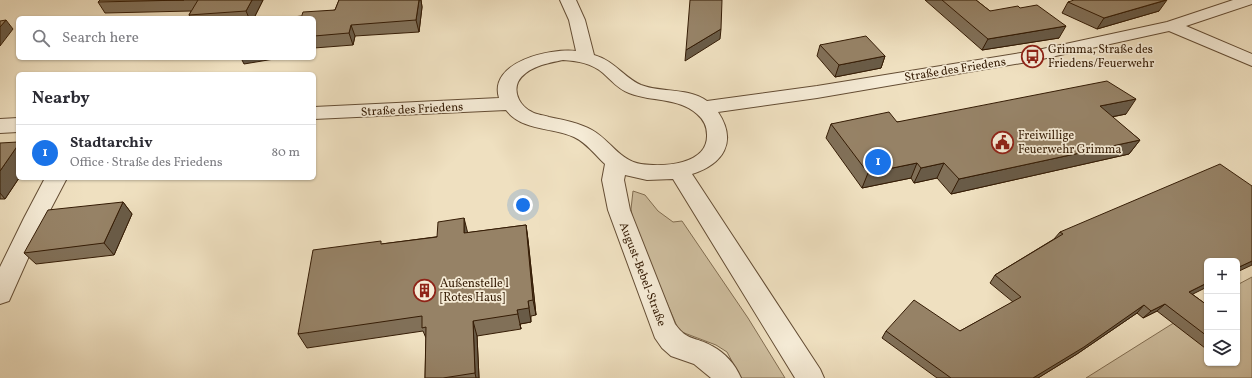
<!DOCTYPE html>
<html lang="en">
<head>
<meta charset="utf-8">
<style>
  :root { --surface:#fff; --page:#f2f2f3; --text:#2b2b33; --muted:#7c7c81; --line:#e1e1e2; --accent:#1a73e8 }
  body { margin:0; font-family:Vollkorn,serif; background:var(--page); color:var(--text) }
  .controls { position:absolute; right:12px; bottom:12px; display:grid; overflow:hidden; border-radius:6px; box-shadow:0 1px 3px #0004 }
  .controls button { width:36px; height:36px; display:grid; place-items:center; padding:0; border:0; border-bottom:1px solid var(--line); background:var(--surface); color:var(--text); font:20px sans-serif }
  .you { position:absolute; left:523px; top:205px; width:14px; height:14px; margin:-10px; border:3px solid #fff; border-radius:50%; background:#1a73e8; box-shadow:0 0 0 6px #1a73e833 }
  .badge { display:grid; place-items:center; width:26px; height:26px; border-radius:50%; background:var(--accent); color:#fff; font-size:13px; font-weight:700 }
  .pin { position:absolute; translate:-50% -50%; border:2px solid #fff; box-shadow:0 1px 4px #0006 }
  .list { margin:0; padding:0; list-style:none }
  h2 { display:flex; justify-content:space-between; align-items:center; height:52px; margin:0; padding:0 16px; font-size:17px }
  h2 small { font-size:13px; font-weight:400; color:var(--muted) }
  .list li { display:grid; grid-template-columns:26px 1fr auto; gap:12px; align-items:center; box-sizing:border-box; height:56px; padding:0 16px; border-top:1px solid var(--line) }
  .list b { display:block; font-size:15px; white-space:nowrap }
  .list p { margin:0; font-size:13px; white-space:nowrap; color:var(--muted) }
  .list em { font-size:13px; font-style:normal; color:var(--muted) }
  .icon { flex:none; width:22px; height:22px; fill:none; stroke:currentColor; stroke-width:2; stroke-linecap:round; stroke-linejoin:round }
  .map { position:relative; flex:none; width:1252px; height:378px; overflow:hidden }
  .search { position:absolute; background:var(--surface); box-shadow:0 1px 3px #0004; left:16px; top:16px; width:300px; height:44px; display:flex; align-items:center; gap:10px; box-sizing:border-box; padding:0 14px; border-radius:6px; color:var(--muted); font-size:15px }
  .panel { position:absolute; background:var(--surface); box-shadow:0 1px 3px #0004; left:16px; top:72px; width:300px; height:108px; border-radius:6px }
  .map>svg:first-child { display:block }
</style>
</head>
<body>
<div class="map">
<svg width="1252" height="378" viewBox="0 0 1252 378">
  <rect width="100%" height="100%" fill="#efe0c0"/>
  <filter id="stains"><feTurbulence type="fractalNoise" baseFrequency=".005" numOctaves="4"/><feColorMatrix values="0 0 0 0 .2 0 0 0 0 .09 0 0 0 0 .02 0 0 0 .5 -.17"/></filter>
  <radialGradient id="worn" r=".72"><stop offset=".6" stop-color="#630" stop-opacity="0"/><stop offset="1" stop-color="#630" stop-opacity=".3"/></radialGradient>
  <!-- green -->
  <g fill="#cfbfa0" stroke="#826e52">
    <polygon points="633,191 645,195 658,211 673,222 682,221 748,318 785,378 741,378 727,352 716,345 679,331 634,226 631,209"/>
    <polygon points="1252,277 1252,378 1086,378 1207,302 1207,363 1237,363 1237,285"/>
  </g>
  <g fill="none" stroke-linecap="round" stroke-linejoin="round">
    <defs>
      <g id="minor">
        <path d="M560 0H576L585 20 594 55C615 61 623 77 641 85 662 93 687 87 707 101L817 86 1033 51 1167 22 1233 0H1252V4L1186 26 1252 54V66L1169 31 1033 61 817 98 718 112C738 142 723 164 692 174L820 369 824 378H795L673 179 647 180 625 175 624 180 630 210 675 324C688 342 695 336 712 346 725 353 735 364 741 378H711L694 364 671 356 662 348 655 338 608 210 602 180 605 164C595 155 587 143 574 137 552 127 522 131 506 110L314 119V107L499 98C488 62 550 48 576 51L569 20ZM563 60C578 61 591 63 603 73 611 80 618 89 629 93 651 102 678 97 697 114 704 120 707 126 707 135 708 165 663 167 641 164 620 161 610 140 592 130 579 123 564 120 549 117 544 115 537 115 532 112 521 107 513 94 518 82 526 67 548 63 563 60Z"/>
        <polygon points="18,118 18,132 0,133 0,119"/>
        <polygon points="45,178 67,178 46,218 9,301 0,304 0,267 24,218"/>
      </g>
    </defs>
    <!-- minor casing -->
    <use href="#minor" stroke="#644d34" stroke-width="2"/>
    <!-- minor -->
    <use href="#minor" fill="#f5ebd6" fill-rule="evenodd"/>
  </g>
  <!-- wall -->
  <g fill="#817058" stroke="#351c05">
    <polygon points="100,0 263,0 254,18 191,18 189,15 191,11 105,13 98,2"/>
    <polygon points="339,0 421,0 422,7 419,32 355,36 353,45 314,48 314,18 302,17 335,10"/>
    <polygon points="925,0 976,0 990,11 1059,38 982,50"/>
    <polygon points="1068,2 1159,11 1097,29 1062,13"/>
    <polygon points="820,45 885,56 881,68 835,77 817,56"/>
    <polygon points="1126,114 1112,117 1140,140 1129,154 951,194 937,178 914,183 911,178 862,188 826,138 831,124 897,122"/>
    <polygon points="0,143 18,178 19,178 5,199 0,199"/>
    <polygon points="123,202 132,214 114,255 36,264 24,253"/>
    <polygon points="526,225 528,240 536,315 531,316 531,322 520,324 521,329 477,336 479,378 425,378 426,338 423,331 307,348 298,334 382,244"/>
    <polygon points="1060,232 1192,294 1207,305 1207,347 1205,348 1157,311 1143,318 1137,313 1077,354 1038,378 937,378 882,338 886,331 960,331 1013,302 990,283 995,275 1054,239"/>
  </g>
  <!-- shaded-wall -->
  <g fill="#695b47" stroke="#351c05">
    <polygon points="252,0 263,0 254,18 249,18 246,11"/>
    <polygon points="419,0 421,0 422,7 419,32 416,20"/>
    <polygon points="1167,0 1159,11 1097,29 1104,18"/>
    <polygon points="6,20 13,29 0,46 0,27"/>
    <polygon points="351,25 355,36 353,45 349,33"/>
    <polygon points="1066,26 1059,38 982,50 988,39"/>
    <polygon points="721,29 720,39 685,61 686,50"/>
    <polygon points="885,56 881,68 835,77 839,65"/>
    <polygon points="241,58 280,58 244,64"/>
    <polygon points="1136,99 1126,114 1090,121 1100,106"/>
    <polygon points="1140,140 1129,154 951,194 959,179"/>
    <polygon points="18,145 18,178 19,178 5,199 0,193 0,171"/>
    <polygon points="917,163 911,178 862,188 868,173"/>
    <polygon points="944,163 937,178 914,183 921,168"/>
    <polygon points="123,202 132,214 114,255 104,243"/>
    <polygon points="464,218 468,234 464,233"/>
    <polygon points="526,225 528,240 536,315 533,300"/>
    <polygon points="1252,261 1252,265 1237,272 1237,268"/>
    <polygon points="1207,283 1207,287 1181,300 1189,292"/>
    <polygon points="528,301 531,322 520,324 521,329 517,310"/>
    <polygon points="1165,304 1157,311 1143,318 1151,311"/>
    <polygon points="1144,305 1137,313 1077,354 1038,378 1033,378"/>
    <polygon points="473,321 477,336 479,378 476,378 475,373"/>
  </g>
  <!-- building -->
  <g fill="#968266" stroke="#351c05">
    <polygon points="100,0 184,0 98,2"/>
    <polygon points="198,0 252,0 246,11 189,15"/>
    <polygon points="339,0 419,0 416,20 351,25 349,33 314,36 314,18 301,18 303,12 335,10"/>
    <polygon points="690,0 722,0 721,29 686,50"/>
    <polygon points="942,0 976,0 990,11 1018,6 1020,8 1037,5 1066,26 988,39"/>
    <polygon points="1074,0 1166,0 1104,18 1068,2"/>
    <polygon points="301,16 301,18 286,18"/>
    <polygon points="6,20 0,27 0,21"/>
    <polygon points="866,36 885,56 839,65 820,45"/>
    <polygon points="1107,81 1136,99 1100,106 1140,140 959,179 944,163 921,168 917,163 868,173 831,124 889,112 897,122"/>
    <polygon points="18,142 18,145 0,171 0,143"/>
    <polygon points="1220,164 1252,186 1252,261 1237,268 1237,261 1207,261 1207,283 1189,292 1207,305 1207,336 1165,304 1151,311 1144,305 1084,347 1033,378 951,378 886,331 914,300 960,331 1021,297 995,275 1063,234 1060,232"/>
    <polygon points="123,202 104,243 24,253 48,210"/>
    <polygon points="464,218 464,233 526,225 533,300 528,301 529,308 517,310 518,314 473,321 475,373 443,378 425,378 426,327 422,328 422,316 298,334 313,250 381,241 381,244 437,237 438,222"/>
  </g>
  <!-- icons -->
  <defs>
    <symbol id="bus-ring" viewBox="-11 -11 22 22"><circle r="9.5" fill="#f5ebd6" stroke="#8f2418" stroke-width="1.5"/><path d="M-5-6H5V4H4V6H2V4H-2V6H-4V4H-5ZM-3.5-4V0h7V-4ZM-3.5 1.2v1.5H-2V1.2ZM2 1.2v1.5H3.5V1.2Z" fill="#8f2418"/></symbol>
    <symbol id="civic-ring" viewBox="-11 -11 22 22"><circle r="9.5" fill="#f5ebd6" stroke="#8f2418" stroke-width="1.5"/><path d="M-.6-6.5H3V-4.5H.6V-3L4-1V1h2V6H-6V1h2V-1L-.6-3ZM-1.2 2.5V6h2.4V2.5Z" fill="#8f2418"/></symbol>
    <symbol id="building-ring" viewBox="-11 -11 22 22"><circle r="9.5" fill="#f5ebd6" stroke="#8f2418" stroke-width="1.5"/><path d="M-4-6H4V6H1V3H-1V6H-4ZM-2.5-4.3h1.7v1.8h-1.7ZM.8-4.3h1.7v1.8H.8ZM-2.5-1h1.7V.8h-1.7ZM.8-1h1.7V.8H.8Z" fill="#8f2418"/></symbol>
  </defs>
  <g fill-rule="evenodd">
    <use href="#bus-ring" x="1020" y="44" width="25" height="25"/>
    <use href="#civic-ring" x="990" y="130" width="25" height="25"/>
    <use href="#building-ring" x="412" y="278" width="25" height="25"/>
  </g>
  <g text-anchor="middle" stroke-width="3.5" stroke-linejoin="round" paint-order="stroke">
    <!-- poi labels -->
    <g font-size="12" fill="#351c05" stroke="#f5ebd6" text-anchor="start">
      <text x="1048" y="53">Grimma, Straße des<tspan x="1048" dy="14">Friedens/Feuerwehr</tspan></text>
      <text x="1018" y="139">Freiwillige<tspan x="1018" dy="14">Feuerwehr Grimma</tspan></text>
      <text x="440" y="287">Außenstelle l<tspan x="440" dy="14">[Rotes Haus]</tspan></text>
    </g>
    <!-- street labels -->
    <g font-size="12" fill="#351c05" stroke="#f5ebd6">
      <text transform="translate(955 69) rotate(-9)" y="4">Straße des Friedens</text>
      <text transform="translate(412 109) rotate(-3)" y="4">Straße des Friedens</text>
      <text transform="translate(643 274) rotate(69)" y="4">August-Bebel-Straße</text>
    </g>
  </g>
  <rect width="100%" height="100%" filter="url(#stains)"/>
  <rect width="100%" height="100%" fill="url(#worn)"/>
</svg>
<div class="controls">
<button>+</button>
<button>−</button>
<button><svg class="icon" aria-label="layers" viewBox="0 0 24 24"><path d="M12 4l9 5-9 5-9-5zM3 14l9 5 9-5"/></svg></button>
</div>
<div class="you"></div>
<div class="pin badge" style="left:878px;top:162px">1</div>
<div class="search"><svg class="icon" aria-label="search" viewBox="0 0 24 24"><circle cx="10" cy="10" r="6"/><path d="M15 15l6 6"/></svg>Search here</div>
<section class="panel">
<h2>Nearby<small></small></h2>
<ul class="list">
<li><span class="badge">1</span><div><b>Stadtarchiv</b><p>Office · Straße des Friedens</p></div><em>80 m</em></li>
</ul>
</section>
</div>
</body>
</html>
